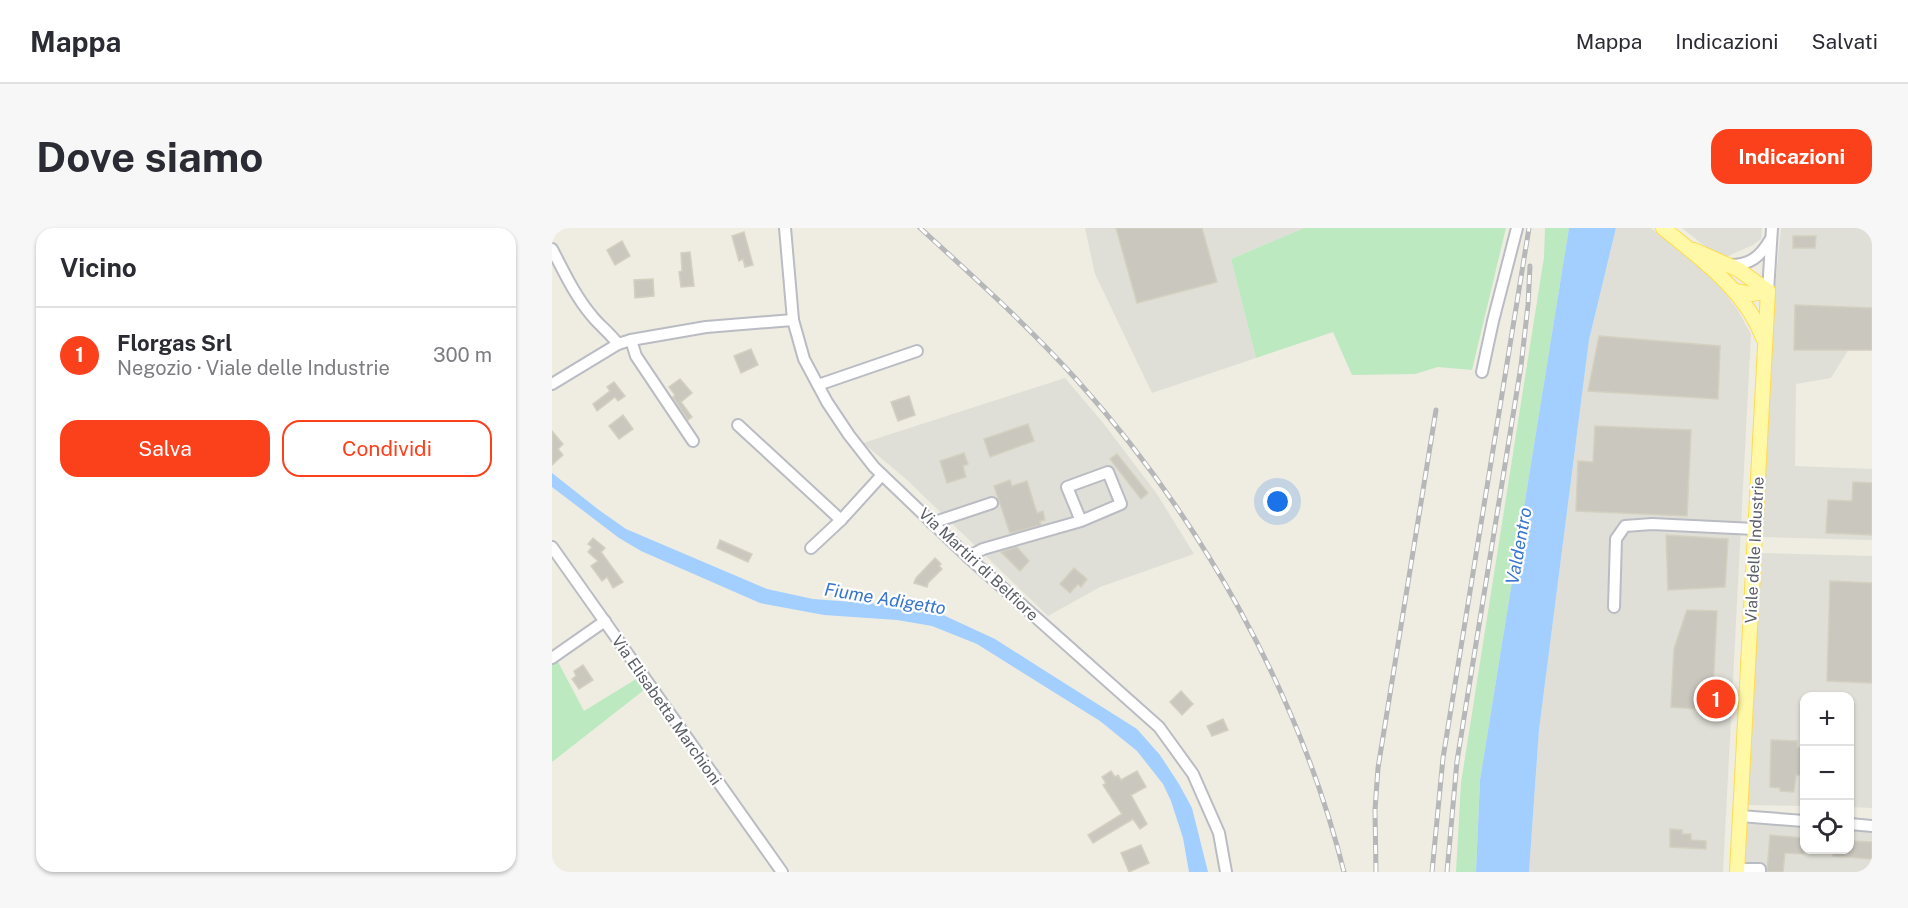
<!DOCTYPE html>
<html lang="it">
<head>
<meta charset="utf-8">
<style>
  :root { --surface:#fff; --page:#f7f7f7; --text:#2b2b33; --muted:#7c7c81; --line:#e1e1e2; --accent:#fb401c }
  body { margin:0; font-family:"Public Sans",sans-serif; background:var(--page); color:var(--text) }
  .controls { position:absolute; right:18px; bottom:18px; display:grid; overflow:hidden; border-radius:12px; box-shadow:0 2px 4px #0004 }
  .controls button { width:54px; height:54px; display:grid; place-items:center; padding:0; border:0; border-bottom:2px solid var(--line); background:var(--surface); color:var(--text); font:30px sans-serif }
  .you { position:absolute; left:726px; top:274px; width:21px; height:21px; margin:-15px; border:4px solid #fff; border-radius:50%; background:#1a73e8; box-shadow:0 0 0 9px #1a73e833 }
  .badge { display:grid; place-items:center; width:39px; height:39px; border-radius:50%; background:var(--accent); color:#fff; font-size:20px; font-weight:700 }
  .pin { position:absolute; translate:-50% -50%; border:3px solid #fff; box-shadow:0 2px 6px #0006 }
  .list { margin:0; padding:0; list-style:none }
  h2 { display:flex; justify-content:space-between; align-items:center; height:78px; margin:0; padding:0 24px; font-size:26px }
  h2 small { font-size:20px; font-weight:400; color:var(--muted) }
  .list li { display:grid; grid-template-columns:39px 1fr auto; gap:18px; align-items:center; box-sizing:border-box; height:96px; padding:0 24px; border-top:2px solid var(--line) }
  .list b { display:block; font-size:22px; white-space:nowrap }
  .list p { margin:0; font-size:20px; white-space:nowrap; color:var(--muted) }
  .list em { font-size:20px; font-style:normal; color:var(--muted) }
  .actions { display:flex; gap:12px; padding:18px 24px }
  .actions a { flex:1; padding:14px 0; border:2px solid var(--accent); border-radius:18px; text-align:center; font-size:21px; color:var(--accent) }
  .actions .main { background:var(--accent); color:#fff }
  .icon { flex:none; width:33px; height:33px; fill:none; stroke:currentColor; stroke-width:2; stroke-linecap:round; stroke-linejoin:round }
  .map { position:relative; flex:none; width:1320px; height:644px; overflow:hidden; border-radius:18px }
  header { display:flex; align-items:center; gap:36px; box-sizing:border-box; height:84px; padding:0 30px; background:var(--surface); border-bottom:2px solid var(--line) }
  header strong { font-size:28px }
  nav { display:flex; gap:33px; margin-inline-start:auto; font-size:21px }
  .intro { display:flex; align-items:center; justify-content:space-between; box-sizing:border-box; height:144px; padding:0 36px }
  h1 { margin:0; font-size:42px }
  .button { padding:15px 27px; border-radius:18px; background:var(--accent); color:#fff; font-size:21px; font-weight:700 }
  main { display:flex; gap:36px; padding:0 36px }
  aside { flex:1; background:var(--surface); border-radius:18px; box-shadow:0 2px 4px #0004 }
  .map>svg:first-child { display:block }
</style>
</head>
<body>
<header>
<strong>Mappa</strong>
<nav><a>Mappa</a><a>Indicazioni</a><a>Salvati</a></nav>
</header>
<div class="intro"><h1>Dove siamo</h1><a class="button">Indicazioni</a></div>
<main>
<aside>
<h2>Vicino<small></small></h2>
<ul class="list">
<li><span class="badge">1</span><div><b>Florgas Srl</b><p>Negozio · Viale delle Industrie</p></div><em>300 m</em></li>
</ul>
<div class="actions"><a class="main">Salva</a><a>Condividi</a></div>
</aside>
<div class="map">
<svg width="1320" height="644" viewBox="0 0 1320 644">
  <rect width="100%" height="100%" fill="#efede2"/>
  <!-- industrial -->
  <g fill="#dfdfd7">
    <polygon points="533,0 752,0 679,31 704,130 600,165 543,46"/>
    <polygon points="1064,0 1099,0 1160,48 1185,81 1199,106 1171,644 977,644 987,502 1037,112"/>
    <polygon points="1130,0 1210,0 1209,11 1201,17 1169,31"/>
    <polygon points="1229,0 1320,0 1320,110 1303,111 1279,150 1244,156 1243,238 1320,241 1320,312 1207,309 1218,105"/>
    <polygon points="513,150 552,196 605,266 642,326 548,359 496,388 354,251 311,215"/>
    <polygon points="1206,325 1320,328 1320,580 1298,579 1298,469 1252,469 1252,578 1194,577"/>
    <polygon points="1193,596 1252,597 1252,622 1298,622 1298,598 1320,599 1320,644 1190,644"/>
  </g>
  <!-- green -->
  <g fill="#bce9c0">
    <polygon points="752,0 954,0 920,142 886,139 863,146 800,147 781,104 704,130 679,31"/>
    <polygon points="993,0 1017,0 928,552 924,644 904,644 909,555 992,29"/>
    <polygon points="5,432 32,483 84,451 92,462 0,534 0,435"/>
  </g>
  <!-- water -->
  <g fill="#a2cfff">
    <polygon points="1017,0 1064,0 1037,112 987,502 977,644 924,644 928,552"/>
    <polygon points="0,245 47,282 74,301 215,361 261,371 341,377 389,386 443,411 487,439 585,501 608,527 627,556 640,580 656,644 637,644 631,610 619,573 611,556 585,523 548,493 425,416 380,398 345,392 272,387 208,375 89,323 67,310 0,259"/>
  </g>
  <!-- building -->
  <g fill="#cac7bf" stroke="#d4d0c0" stroke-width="1.5">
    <polygon points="564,0 650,0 665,54 585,75"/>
    <polygon points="192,4 201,37 193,39 191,31 187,33 180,8"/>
    <polygon points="1241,8 1264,8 1263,20 1241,20"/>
    <polygon points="70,13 78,28 63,37 55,22"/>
    <polygon points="138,24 142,58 129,59 127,44 130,43 129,25"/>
    <polygon points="101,51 102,68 83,70 82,52"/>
    <polygon points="1243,77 1320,80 1320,122 1242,122"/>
    <polygon points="1047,108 1168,118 1166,171 1036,163"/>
    <polygon points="199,121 206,137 189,145 182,128"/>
    <polygon points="128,151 140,165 129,174 140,189 136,192 121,169 123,167 117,159"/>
    <polygon points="62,154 73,168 66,173 63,169 45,183 41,176 58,163 55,159"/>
    <polygon points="357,168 363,187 346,193 339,174"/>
    <polygon points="71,187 81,201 67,211 57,198"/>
    <polygon points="476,196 482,213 438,229 432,211"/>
    <polygon points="1043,198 1139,202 1135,288 1024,283 1026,233 1041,234"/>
    <polygon points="0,203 11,216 6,221 11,227 0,237"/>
    <polygon points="412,225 416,236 411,238 414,249 395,255 388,233"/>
    <polygon points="565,226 596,265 589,271 558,231"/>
    <polygon points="458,252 460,258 475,253 485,285 491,283 493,292 488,293 489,297 458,305 442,258"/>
    <polygon points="1301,254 1320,255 1320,307 1274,305 1276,272 1300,273"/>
    <polygon points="1114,307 1176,311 1173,359 1116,362"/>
    <polygon points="41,310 53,320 49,324 71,354 61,360 55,349 50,353 39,338 46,333 36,324 40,319 36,316"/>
    <polygon points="168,312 200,326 196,334 165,320"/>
    <polygon points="465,319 477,333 468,343 449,324"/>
    <polygon points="383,330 389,336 387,338 390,341 376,355 375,359 362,355 364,350"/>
    <polygon points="522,340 535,351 529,359 526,356 518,365 508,356"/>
    <polygon points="1278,353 1320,355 1320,455 1275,453"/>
    <polygon points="1135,382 1165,383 1160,482 1119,479 1122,421"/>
    <polygon points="31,437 41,452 27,461 20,451 24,448 22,443"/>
    <polygon points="629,463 641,476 630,487 618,474"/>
    <polygon points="671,491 676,502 660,508 655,498"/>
    <polygon points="1219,512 1245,513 1245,519 1252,520 1251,547 1244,547 1242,564 1228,563 1228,560 1218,559"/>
    <polygon points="559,543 563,549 566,547 569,552 585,543 594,559 579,567 595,596 588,601 581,591 541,615 536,607 570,586 551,557 554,555 550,549"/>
    <polygon points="1118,601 1130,602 1130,606 1139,606 1139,612 1154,613 1154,621 1118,619"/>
    <polygon points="1218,607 1252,610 1252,626 1233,625 1231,644 1215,644"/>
    <polygon points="1298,613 1320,614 1320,631 1281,628 1281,621 1298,621"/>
    <polygon points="589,617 597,635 577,644 569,625"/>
  </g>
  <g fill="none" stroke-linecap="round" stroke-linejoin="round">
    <defs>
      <g id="minor">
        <polyline points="233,0 241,92 252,131 275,174 297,207 322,239 416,329 607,499 641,546 667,605 674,644"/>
        <path d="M0 21C12 44 23 68 40 88 48 98 58 105 66 116"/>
        <path d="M1178 37C1198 37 1208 29 1218 12"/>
        <polyline points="1216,63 1220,0"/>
        <polyline points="79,112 84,128 141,213"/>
        <polyline points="930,144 941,93 965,0"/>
        <polyline points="0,156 66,116 79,112 154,99 241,92"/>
        <polyline points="266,157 365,123"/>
        <polyline points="186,197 289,292"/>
        <polyline points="380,295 440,275"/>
        <polyline points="0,319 230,644"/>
        <polyline points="259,320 289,292 330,247"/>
        <polyline points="416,329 431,321 529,293 569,276 556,244 515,259 529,293"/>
        <polyline points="1062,379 1064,311 1073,298 1100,296 1203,301"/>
        <polyline points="0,430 53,393"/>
        <polyline points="1188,588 1252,593"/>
        <polyline points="1298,596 1320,598"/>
        <polyline points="1185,641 1208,641 1208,644"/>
      </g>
      <g id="major">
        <path d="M1111 0C1149 31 1194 63 1211 110"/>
        <polyline points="1142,22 1187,42 1216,63"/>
        <polyline points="1183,63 1200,66 1216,63"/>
        <polyline points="1185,644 1216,63"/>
      </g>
    </defs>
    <!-- minor casing -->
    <use href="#minor" stroke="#babcc3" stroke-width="14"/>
    <!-- major casing -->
    <use href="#major" stroke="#ffdc4b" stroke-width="16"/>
    <!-- minor -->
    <use href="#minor" stroke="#fff" stroke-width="10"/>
    <!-- major -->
    <use href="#major" stroke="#fff8a7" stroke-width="14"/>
    <defs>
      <g id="rail">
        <path d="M368 0C422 49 476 98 524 151 648 289 747 464 792 644"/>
        <polyline points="824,644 823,582 826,540 884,182"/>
        <polyline points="880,644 891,530 977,0"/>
        <polyline points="895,644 905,533 969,138 976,77 978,38"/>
      </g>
    </defs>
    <!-- rail casing -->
    <use href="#rail" stroke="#b6b7b8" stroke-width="5"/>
    <!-- rail -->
    <use href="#rail" stroke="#fff" stroke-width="3" stroke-dasharray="9" stroke-linecap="butt"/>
  </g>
  <g text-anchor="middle" stroke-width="4.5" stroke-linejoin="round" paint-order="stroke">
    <!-- street labels -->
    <g font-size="16" fill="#5a5e65" stroke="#fff">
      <text transform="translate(1202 322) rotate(-87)" y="6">Viale delle Industrie</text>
      <text transform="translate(427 336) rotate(43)" y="6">Via Martiri di Belfiore</text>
      <text transform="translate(115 482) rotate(55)" y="6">Via Elisabetta Marchioni</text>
    </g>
    <!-- water labels -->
    <g font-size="18" font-style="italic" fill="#3875cf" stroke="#fff">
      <text transform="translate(967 318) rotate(-80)" y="6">Valdentro</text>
      <text transform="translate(333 371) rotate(9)" y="6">Fiume Adigetto</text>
    </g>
  </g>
</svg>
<div class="controls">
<button>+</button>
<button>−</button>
<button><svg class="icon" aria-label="locate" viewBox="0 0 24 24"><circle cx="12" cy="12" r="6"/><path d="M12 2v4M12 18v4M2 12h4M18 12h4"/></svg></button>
</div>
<div class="you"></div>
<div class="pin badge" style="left:1164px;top:471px">1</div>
</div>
</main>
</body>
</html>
